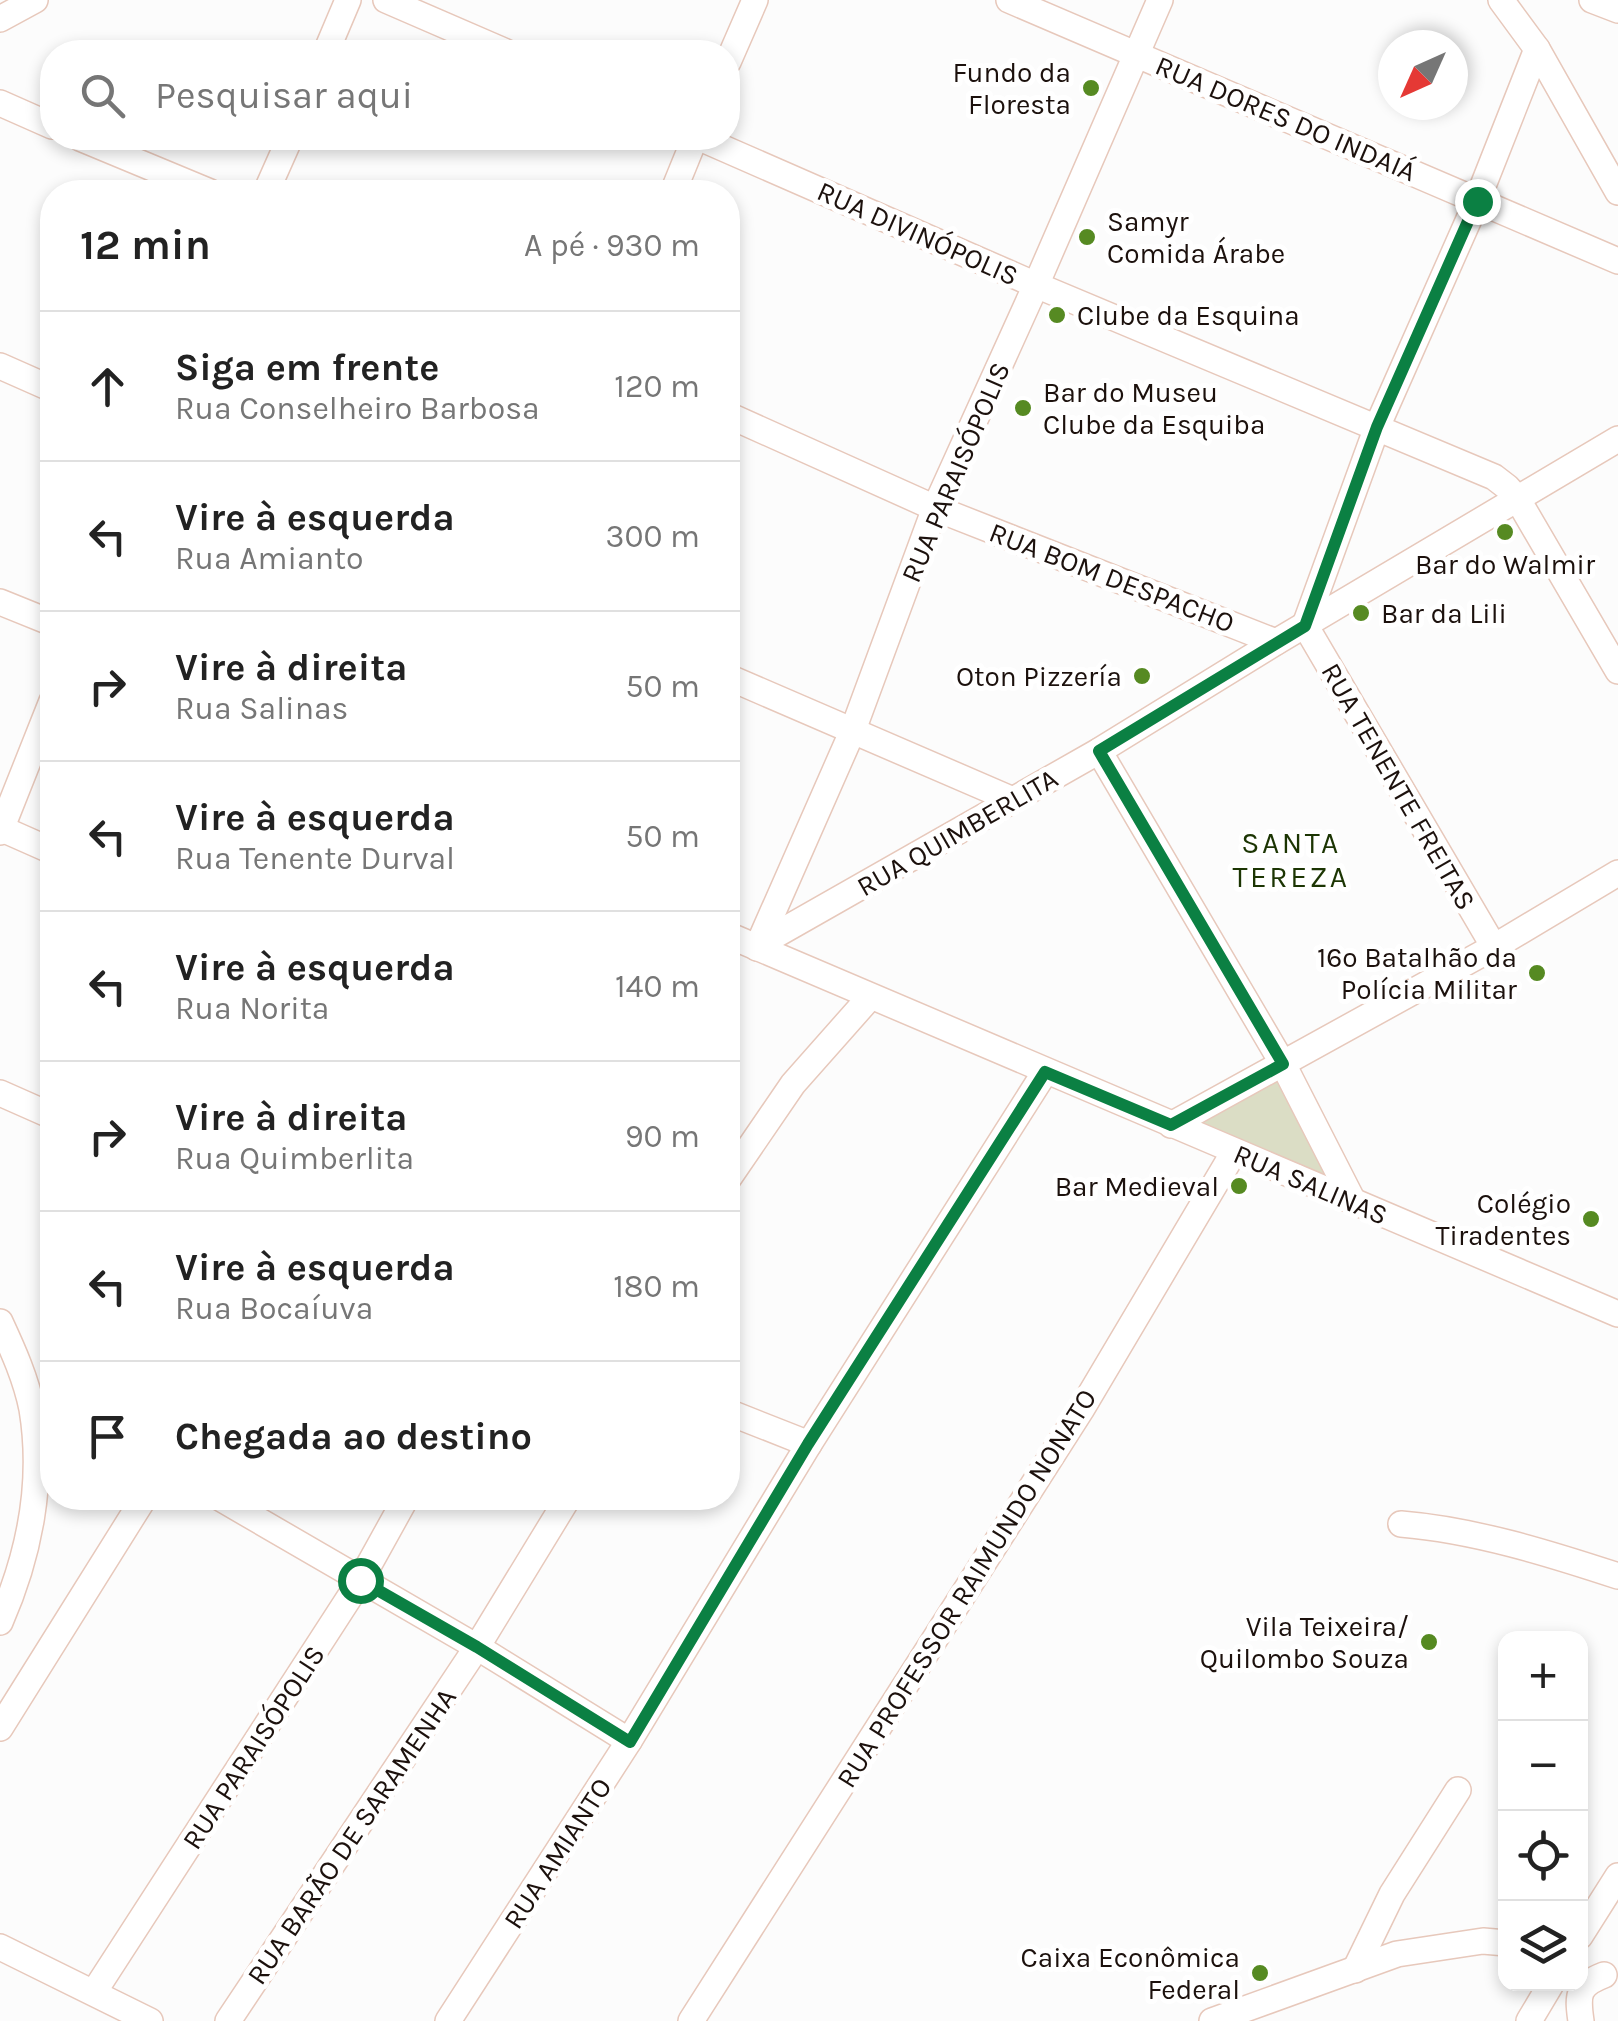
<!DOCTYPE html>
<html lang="pt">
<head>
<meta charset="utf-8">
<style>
  :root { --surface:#fff; --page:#f6f6f6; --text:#222; --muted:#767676; --line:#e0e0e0 }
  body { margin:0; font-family:Karla,sans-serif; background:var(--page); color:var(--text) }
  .controls { position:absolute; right:30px; bottom:30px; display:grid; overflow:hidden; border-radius:20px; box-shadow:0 5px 15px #0003 }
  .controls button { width:90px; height:90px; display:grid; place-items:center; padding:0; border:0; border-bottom:2px solid var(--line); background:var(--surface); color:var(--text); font:50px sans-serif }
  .compass { position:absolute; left:1378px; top:30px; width:90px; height:90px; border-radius:50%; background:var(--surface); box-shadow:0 5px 15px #0003; rotate:225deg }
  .stop { position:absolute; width:30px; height:30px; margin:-22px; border:8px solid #0b8043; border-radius:50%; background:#fff }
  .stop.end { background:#0b8043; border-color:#fff; box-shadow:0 2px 10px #0008 }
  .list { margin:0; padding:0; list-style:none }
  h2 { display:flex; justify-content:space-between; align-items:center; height:130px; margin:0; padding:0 40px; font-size:42px }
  h2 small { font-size:32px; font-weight:400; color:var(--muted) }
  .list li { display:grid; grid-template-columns:65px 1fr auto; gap:30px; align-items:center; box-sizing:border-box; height:150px; padding:0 40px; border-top:2px solid var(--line) }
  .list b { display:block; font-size:38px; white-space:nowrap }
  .list p { margin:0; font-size:32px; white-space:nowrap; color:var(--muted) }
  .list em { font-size:32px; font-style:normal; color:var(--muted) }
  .icon { flex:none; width:55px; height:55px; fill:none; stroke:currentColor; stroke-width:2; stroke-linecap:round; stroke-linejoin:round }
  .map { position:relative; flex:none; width:1618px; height:2021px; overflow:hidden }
  .search { position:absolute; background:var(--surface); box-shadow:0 5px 15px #0003; left:40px; top:40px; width:700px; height:110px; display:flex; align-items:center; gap:25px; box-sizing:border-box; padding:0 35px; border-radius:40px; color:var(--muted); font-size:38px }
  .panel { position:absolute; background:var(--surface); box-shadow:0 5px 15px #0003; left:40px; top:180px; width:700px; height:1330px; border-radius:40px }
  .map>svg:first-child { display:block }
</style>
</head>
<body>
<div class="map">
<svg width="1618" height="2021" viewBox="0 0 1618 2021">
  <rect width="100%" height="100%" fill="#fcfcfc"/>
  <!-- green -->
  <polygon fill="#dbddc5" points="1276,1080 1329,1178 1197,1121"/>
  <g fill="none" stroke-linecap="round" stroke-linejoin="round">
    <defs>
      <g id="minor">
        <polyline points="386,0 506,52"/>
        <polyline points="1009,0 1618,261"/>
        <polyline points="1501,0 1537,49 1618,192"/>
        <polyline points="1592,0 1618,10"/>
        <polyline points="0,19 35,0"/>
        <polyline points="326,52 348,0"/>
        <polyline points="728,62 755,0"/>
        <polyline points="0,103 52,126"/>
        <polyline points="80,138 210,192"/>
        <polyline points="700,138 1036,285 1494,477 1507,487 1517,498 1618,671"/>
        <polyline points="266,192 290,138"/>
        <polyline points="673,192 695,138"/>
        <polyline points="0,366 52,389"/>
        <polyline points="728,415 935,508 1276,642"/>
        <polyline points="0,602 52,623"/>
        <polyline points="728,677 1013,800"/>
        <polyline points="1099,751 1283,1064 1354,1203"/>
        <polyline points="0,828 52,851"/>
        <polyline points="0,832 52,701"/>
        <polyline points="728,935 1618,1314"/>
        <polyline points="758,945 1099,751 1276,642 1618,439"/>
        <polyline points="1494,947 1305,625 1377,427 1477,201 1537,49"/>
        <polyline points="757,948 853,730 935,508 1036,285 1160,0"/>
        <polyline points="0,1093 52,1116"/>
        <polyline points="1171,1125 1494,947 1618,873"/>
        <polyline points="728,1179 793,1084 870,997"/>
        <path d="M0 1322C13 1350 26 1379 32 1409 44 1482 29 1556 0 1622"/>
        <polyline points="728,1412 809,1444"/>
        <polyline points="220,1498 477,1647 629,1741"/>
        <path d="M1401 1524C1474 1530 1548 1553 1618 1576"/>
        <polyline points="0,1728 144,1498"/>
        <polyline points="1580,1936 1618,1876"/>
        <polyline points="0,1947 150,2021"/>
        <polyline points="1355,1970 1392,1894 1458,1790"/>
        <polyline points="94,1992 360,1581 406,1498"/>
        <polyline points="228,2021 477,1647 568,1498"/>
        <polyline points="448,2021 629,1741 809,1444 1045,1072"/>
        <polyline points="691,2021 1081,1410 1234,1152"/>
        <polyline points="1212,2021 1397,1954 1483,1941 1506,1943"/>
        <polyline points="1529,2021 1551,1984"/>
        <path d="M1581 2021C1577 1994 1578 1985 1604 1975"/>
      </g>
    </defs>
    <!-- minor casing -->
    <use href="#minor" stroke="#e7c8bb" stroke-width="28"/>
    <!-- minor -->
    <use href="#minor" stroke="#fff" stroke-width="25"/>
  </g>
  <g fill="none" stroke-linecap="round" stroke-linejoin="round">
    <!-- route -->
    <polyline stroke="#0b8043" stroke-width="12" points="360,1580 477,1647 630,1742 808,1444 1045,1072 1171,1125 1283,1064 1099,751 1305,626 1377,427 1477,201"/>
  </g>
  <!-- markers -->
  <g fill="#568a22" stroke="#fff" stroke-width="4">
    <circle cx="1091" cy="88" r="10"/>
    <circle cx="1087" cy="237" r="10"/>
    <circle cx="1057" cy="315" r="10"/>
    <circle cx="1023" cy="408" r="10"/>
    <circle cx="1505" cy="532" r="10"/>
    <circle cx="1361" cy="613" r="10"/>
    <circle cx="1142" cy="676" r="10"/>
    <circle cx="1537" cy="973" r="10"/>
    <circle cx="1239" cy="1186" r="10"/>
    <circle cx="1591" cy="1219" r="10"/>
    <circle cx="1429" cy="1642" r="10"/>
    <circle cx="1260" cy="1973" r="10"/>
  </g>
  <g text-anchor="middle" stroke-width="10" stroke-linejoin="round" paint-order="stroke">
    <!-- poi labels -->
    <g font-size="28" fill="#1c110d" stroke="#fff" text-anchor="end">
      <text x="1071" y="82">Fundo da<tspan x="1071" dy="32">Floresta</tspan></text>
      <text x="1107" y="231" text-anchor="start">Samyr<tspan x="1107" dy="32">Comida Árabe</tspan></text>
      <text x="1077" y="325" text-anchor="start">Clube da Esquina</text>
      <text x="1043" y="402" text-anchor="start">Bar do Museu<tspan x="1043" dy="32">Clube da Esquiba</tspan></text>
      <text x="1505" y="574" text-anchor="middle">Bar do Walmir</text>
      <text x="1381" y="623" text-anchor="start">Bar da Lili</text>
      <text x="1122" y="686">Oton Pizzería</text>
      <text x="1517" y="967">16º Batalhão da<tspan x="1517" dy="32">Polícia Militar</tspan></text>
      <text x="1219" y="1196">Bar Medieval</text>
      <text x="1571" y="1213">Colégio<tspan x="1571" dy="32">Tiradentes</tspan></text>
      <text x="1409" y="1636">Vila Teixeira/<tspan x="1409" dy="32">Quilombo Souza</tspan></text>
      <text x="1240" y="1967">Caixa Econômica<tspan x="1240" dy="32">Federal</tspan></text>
    </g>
    <!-- street labels -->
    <g font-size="28" fill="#1c110d" stroke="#fff">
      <text transform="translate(1286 118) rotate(23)" y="10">RUA DORES DO INDAIÁ</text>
      <text transform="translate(918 233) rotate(24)" y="10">RUA DIVINÓPOLIS</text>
      <text transform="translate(955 472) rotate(-67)" y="10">RUA PARAISÓPOLIS</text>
      <text transform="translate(1112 577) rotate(21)" y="10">RUA BOM DESPACHO</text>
      <text transform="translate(1399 786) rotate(60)" y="10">RUA TENENTE FREITAS</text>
      <text transform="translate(957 832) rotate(-30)" y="10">RUA QUIMBERLITA</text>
      <text transform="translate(1311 1184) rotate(23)" y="10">RUA SALINAS</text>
      <text transform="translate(966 1588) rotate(-58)" y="10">RUA PROFESSOR RAIMUNDO NONATO</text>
      <text transform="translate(253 1747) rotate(-57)" y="10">RUA PARAISÓPOLIS</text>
      <text transform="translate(351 1836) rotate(-56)" y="10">RUA BARÃO DE SARAMENHA</text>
      <text transform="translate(557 1853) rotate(-57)" y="10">RUA AMIANTO</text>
    </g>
    <!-- neighbourhood labels -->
    <g font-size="30" letter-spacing="2.5" fill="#1c3503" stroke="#fff">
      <text x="1291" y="853">SANTA<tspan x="1291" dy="34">TEREZA</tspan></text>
    </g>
  </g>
</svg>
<div class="controls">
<button>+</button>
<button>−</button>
<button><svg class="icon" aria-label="locate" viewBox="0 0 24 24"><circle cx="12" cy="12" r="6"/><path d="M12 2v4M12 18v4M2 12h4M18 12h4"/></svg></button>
<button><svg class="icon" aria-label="layers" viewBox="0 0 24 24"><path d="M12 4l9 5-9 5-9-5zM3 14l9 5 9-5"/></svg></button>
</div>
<svg class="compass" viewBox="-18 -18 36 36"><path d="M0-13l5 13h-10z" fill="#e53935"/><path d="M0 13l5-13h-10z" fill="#767676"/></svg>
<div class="stop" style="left:360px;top:1580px"></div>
<div class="stop end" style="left:1477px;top:201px"></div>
<div class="search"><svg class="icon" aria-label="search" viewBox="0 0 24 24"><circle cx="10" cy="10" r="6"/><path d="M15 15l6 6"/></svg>Pesquisar aqui</div>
<section class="panel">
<h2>12 min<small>A pé · 930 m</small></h2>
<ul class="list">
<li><svg class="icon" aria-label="ahead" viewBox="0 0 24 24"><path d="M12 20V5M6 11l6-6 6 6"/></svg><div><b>Siga em frente</b><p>Rua Conselheiro Barbosa</p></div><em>120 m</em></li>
<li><svg class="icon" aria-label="left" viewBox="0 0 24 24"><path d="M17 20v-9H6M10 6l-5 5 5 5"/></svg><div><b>Vire à esquerda</b><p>Rua Amianto</p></div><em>300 m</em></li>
<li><svg class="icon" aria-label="right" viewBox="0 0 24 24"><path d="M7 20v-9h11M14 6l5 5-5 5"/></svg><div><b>Vire à direita</b><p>Rua Salinas</p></div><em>50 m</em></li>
<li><svg class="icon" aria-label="left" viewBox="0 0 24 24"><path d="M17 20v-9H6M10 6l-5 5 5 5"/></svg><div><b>Vire à esquerda</b><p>Rua Tenente Durval</p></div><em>50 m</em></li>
<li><svg class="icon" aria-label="left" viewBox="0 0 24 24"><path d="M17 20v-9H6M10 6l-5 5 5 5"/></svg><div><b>Vire à esquerda</b><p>Rua Norita</p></div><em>140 m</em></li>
<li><svg class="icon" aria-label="right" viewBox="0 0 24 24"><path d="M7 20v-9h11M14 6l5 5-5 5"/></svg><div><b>Vire à direita</b><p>Rua Quimberlita</p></div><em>90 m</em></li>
<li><svg class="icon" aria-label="left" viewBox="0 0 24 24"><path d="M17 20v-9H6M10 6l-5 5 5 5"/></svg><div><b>Vire à esquerda</b><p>Rua Bocaíuva</p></div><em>180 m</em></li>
<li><svg class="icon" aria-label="arrive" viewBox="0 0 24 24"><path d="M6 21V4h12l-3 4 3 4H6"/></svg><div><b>Chegada ao destino</b></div></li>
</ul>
</section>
</div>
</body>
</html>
